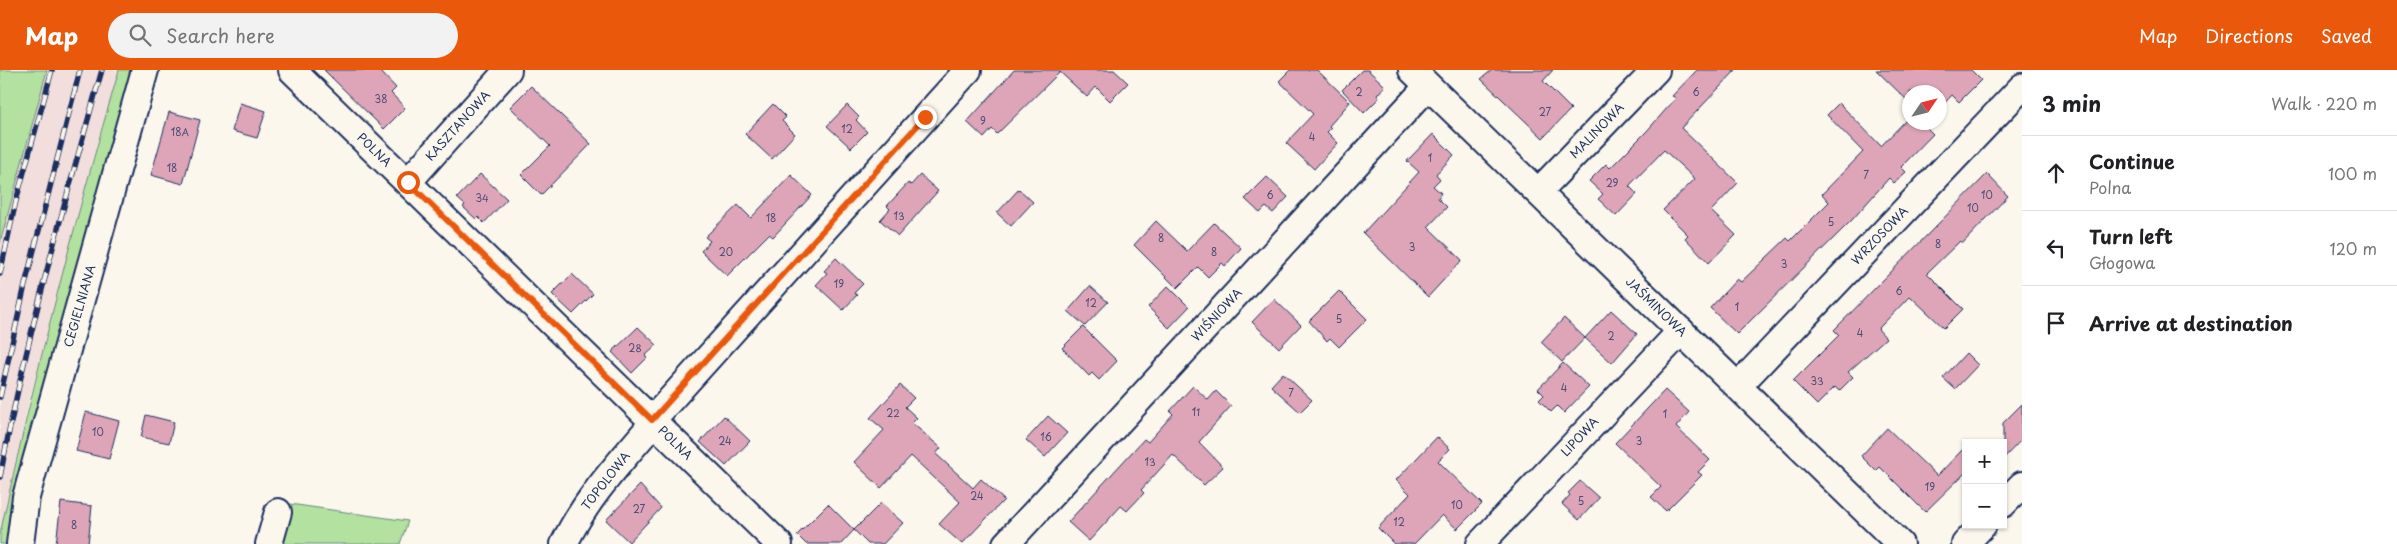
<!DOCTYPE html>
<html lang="en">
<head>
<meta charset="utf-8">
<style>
  :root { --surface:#fff; --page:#f2f2f2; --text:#202124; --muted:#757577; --line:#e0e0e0; --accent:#ea580c }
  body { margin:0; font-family:"Playpen Sans",sans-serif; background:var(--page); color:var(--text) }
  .controls { position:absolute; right:15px; bottom:15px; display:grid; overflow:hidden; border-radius:0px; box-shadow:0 1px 4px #0004 }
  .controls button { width:45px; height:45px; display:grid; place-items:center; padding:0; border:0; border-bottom:1px solid var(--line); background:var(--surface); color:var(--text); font:25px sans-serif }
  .compass { position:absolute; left:1902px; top:15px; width:45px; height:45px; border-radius:50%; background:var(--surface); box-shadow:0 1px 4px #0004; rotate:55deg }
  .stop { position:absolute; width:15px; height:15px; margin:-11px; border:4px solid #ea580c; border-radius:50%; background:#fff }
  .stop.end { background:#ea580c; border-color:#fff; box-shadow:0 1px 5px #0008 }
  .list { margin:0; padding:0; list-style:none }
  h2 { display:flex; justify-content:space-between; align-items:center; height:65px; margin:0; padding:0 20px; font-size:21px }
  h2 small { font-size:16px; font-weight:400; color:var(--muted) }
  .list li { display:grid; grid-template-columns:32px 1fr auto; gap:15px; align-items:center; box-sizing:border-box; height:75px; padding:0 20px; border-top:1px solid var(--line) }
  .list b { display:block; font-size:19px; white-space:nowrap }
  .list p { margin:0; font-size:16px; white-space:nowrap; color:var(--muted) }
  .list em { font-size:16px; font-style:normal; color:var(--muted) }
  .icon { flex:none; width:28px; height:28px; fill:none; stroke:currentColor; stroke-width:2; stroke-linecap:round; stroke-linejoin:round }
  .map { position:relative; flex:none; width:2022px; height:474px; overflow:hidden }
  header { display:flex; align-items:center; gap:30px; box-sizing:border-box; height:70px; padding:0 25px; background:var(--accent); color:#fff }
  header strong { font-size:24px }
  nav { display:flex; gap:28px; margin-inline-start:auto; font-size:18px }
  .search { width:350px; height:45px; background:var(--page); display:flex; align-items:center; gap:12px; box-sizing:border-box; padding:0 18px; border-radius:28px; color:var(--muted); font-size:19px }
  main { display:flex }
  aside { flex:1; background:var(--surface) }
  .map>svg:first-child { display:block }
</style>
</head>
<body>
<header>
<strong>Map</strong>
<div class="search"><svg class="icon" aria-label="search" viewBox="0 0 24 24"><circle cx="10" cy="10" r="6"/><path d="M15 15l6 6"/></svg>Search here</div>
<nav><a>Map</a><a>Directions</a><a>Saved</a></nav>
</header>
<main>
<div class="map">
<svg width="2022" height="474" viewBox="0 0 2022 474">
  <rect width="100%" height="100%" fill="#fbf7ec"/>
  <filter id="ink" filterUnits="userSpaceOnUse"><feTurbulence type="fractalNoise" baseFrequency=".02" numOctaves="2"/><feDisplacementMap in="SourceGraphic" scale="10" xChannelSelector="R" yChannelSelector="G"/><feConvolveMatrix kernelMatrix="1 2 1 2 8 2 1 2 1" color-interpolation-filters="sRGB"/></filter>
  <g filter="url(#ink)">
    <!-- built -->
    <polygon fill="#f2dedc" points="47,0 119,0 93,89 29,331 0,464 0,173"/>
    <!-- green -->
    <g fill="#b3e19f" stroke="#67887e">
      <polygon points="0,0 47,0 0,173"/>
      <path d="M119 0H135L11 474H0V464C34 308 74 153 119 0Z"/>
      <polygon points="290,434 408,451 400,474 278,474"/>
    </g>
    <!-- building -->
    <g fill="#dda5b7" stroke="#1b2f5e">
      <polygon points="324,0 379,0 396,18 391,23 405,38 384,59"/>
      <polygon points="1014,0 1114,0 1128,13 1110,31 1096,17 1087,27 1060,2 997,64 992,59 984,68 967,52"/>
      <polygon points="1290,0 1317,0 1350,32 1329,56 1331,58 1327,62 1338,73 1314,99 1286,73 1313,44 1279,11"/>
      <polygon points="1362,0 1368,0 1385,16 1377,25 1379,28 1364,43 1342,20"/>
      <polygon points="1492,0 1553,0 1543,11 1571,39 1543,68 1481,9"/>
      <polygon points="1697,0 1736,0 1681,58 1738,113 1711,141 1736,165 1709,193 1685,168 1688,165 1663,140 1695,109 1664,80 1629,116 1637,124 1616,146 1598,129 1603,124 1589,111 1606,94 1610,98 1646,62 1676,28 1672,26"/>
      <polygon points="1876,0 1971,0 1981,10 1959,32 1952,25 1940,38 1940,22 1910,22 1910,33"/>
      <polygon points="531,16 591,74 541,125 521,105 550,76 510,37"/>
      <polygon points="240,33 266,41 257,68 232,61"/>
      <polygon points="1839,33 1881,76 1910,46 1910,52 1921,52 1933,64 1901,97 1906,102 1894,113 1889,108 1852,150 1737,264 1710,238 1737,209 1741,212 1787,168 1790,171 1829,132 1822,124 1863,82 1827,45"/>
      <polygon points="773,34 786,47 782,51 795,64 772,89 745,64"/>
      <polygon points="847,35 859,47 856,50 867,62 851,78 827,56"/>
      <polygon points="169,42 200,50 183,114 151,105"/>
      <polygon points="1433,64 1454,85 1436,104 1440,109 1433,116 1441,123 1438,128 1447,137 1428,157 1462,190 1428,227 1363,163 1419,102 1407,91"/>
      <polygon points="480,104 507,129 484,153 478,147 476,149 463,137 465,135 457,128"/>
      <polygon points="1987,104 2008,126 1963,173 1960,171 1927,203 1963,239 1944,258 1910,226 1878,259 1886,268 1848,302 1853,307 1839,321 1835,317 1817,335 1793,311 1839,265 1834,260"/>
      <polygon points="791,105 812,125 773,167 769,164 727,206 701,181 710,171 705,167 738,135 751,148"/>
      <polygon points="920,105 938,121 898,166 880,150 890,139 887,136 908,113 911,115"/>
      <polygon points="1267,107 1288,127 1273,143 1266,137 1260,143 1245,129"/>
      <polygon points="1019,119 1033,132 1011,156 997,143"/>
      <polygon points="1156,151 1187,181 1214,153 1241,178 1225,196 1222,193 1208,207 1198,197 1177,218 1134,175"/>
      <polygon points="836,188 863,214 854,223 857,225 843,240 816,215 827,203 824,201"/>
      <polygon points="572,204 593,224 573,244 552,224"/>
      <polygon points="1090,216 1108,232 1085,256 1068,241"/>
      <polygon points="1168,216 1189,237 1169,258 1148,237"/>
      <polygon points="1339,221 1367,249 1339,277 1330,268 1327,271 1309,251"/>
      <polygon points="1274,229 1301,255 1279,278 1252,252"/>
      <polygon points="1611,240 1637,264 1612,293 1585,268"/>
      <polygon points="1564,248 1585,268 1562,292 1541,272"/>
      <polygon points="638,257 657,275 645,286 647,288 632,303 612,282"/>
      <polygon points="1083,257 1117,291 1099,310 1092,303 1089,306 1062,278"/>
      <polygon points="1966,283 1978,295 1955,319 1943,308"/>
      <polygon points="1563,293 1589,317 1564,343 1557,336 1551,342 1539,330 1544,325 1538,319"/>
      <polygon points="1283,303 1312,330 1300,342 1271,316"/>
      <polygon points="900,315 914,328 905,337 917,348 912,353 941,378 936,384 973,418 981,409 1004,430 962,474 939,454 960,432 911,386 881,418 854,392 884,360 870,348"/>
      <polygon points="1193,316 1208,330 1216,321 1231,336 1199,372 1223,397 1204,415 1173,385 1141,420 1144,423 1127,441 1121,436 1089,471 1068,452 1144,369 1148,372 1173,344 1170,341"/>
      <polygon points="1665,320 1689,342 1676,357 1710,390 1698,402 1702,405 1666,441 1651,427 1661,417 1615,373"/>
      <polygon points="2022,334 2022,369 2003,389 2003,353"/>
      <polygon points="86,342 119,351 109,389 76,381"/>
      <polygon points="146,345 174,352 169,373 141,367"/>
      <polygon points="724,346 750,371 726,396 700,372"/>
      <polygon points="1048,346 1067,363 1045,387 1026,370"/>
      <polygon points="1887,358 1937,406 1966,376 1966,402 1925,442 1880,397 1876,401 1861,386"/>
      <polygon points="1437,367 1450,379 1438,391 1482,434 1457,459 1442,445 1414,474 1394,474 1378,458 1410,424 1396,410"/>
      <polygon points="1580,411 1599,428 1579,450 1562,434 1570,425 1568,423"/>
      <polygon points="640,415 661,438 629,472 606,450"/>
      <polygon points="61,432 92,436 88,474 56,474"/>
      <polygon points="881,433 903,453 883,474 868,474 854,460"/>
      <polygon points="828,434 854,460 841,474 806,474 797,465"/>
    </g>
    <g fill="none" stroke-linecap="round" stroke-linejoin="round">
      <defs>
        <g id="minor">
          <polyline points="292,0 779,474"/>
          <polyline points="1412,0 1900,474"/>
          <polyline points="408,112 508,0"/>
          <polyline points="1538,122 1656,0"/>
          <polyline points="1738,316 2022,17"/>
          <polyline points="652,350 968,0"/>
          <polyline points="2003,434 2022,415"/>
          <polyline points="20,474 26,427 145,0"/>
          <polyline points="269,474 278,442"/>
          <path d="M564 474C586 428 621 391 654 352"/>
          <polyline points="1006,474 1428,16"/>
          <polyline points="1480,474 1681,261"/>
          <polyline points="1965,474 1983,455"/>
        </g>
      </defs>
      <!-- minor casing -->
      <use href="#minor" stroke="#1b2f5e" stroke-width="30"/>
      <!-- minor -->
      <use href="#minor" stroke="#fbf7ec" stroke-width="26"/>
      <defs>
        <g id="rail">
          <polyline points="0,204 16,131 52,0"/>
          <polyline points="0,327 25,215 80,0"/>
          <path d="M0 407C26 269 64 134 102 0"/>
        </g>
      </defs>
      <!-- rail casing -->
      <use href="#rail" stroke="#1b2f5e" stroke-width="5.5"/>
      <!-- rail -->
      <use href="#rail" stroke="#fbf7ec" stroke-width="4" stroke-dasharray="11" stroke-linecap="butt"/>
    </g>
  </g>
  <g fill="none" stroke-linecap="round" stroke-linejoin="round" filter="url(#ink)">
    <!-- route -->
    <polyline stroke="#ea580c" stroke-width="6" points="408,112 652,350 925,47"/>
  </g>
  <g text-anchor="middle" stroke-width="4" stroke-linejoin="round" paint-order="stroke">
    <!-- number labels -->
    <g font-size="10" fill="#4c4c74">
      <text x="1359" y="26">2</text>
      <text x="1696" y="26">6</text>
      <text x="381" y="33">38</text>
      <text x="1545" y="46">27</text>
      <text x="983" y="55">9</text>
      <text x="847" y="63">12</text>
      <text x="180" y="66">18A</text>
      <text x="1312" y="71">4</text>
      <text x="1430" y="92">1</text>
      <text x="172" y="102">18</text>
      <text x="1866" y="109">7</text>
      <text x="1612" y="117">29</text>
      <text x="1270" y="129">6</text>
      <text x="1987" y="129">10</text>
      <text x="482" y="132">34</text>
      <text x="1973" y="142">10</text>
      <text x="899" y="150">13</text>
      <text x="771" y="152">18</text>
      <text x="1831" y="156">5</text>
      <text x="1161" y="172">8</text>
      <text x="1938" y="178">8</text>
      <text x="1412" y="181">3</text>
      <text x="726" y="186">20</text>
      <text x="1214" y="186">8</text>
      <text x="1784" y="198">3</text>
      <text x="839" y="218">19</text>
      <text x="1899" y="225">6</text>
      <text x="1091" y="237">12</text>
      <text x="1737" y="241">1</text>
      <text x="1339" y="253">5</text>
      <text x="1860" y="267">4</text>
      <text x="1611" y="270">2</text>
      <text x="635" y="282">28</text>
      <text x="1817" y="315">33</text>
      <text x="1564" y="322">4</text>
      <text x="1291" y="327">7</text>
      <text x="1196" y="346">11</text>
      <text x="893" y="347">22</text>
      <text x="1665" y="348">1</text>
      <text x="98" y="366">10</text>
      <text x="1046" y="371">16</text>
      <text x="725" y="375">24</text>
      <text x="1639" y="375">3</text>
      <text x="1150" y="396">13</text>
      <text x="1930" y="421">19</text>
      <text x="977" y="430">24</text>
      <text x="1581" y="435">5</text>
      <text x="1457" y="439">10</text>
      <text x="639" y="443">27</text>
      <text x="1399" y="456">12</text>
      <text x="74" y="459">8</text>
    </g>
    <!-- street labels -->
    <g font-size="12" fill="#1b2f5e" stroke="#fbf7ec">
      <text transform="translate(458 56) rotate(-48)" y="4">KASZTANOWA</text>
      <text transform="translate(1597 61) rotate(-46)" y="4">MALINOWA</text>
      <text transform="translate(374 80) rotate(44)" y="4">POLNA</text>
      <text transform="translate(1880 166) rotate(-46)" y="4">WRZOSOWA</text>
      <text transform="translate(80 236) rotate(-74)" y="4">CEGIELNIANA</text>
      <text transform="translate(1656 237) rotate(44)" y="4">JAŚMINOWA</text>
      <text transform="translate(1217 245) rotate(-47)" y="4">WIŚNIOWA</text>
      <text transform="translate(1580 367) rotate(-47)" y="4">LIPOWA</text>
      <text transform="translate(675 373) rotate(44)" y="4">POLNA</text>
      <text transform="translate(606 411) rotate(-52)" y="4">TOPOLOWA</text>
    </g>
  </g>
</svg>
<div class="controls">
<button>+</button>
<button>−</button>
</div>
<svg class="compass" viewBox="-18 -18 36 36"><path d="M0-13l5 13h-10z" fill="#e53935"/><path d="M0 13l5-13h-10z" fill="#757577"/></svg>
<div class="stop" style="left:408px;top:112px"></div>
<div class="stop end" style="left:925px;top:47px"></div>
</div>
<aside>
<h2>3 min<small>Walk · 220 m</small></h2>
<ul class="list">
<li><svg class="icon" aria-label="ahead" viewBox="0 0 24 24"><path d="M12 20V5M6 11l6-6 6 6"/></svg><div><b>Continue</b><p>Polna</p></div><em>100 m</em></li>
<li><svg class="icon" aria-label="left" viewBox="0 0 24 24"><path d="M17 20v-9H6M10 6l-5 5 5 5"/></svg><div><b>Turn left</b><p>Głogowa</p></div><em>120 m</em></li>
<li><svg class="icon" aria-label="arrive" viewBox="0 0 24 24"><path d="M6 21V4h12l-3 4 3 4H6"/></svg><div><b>Arrive at destination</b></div></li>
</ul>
</aside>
</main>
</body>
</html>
